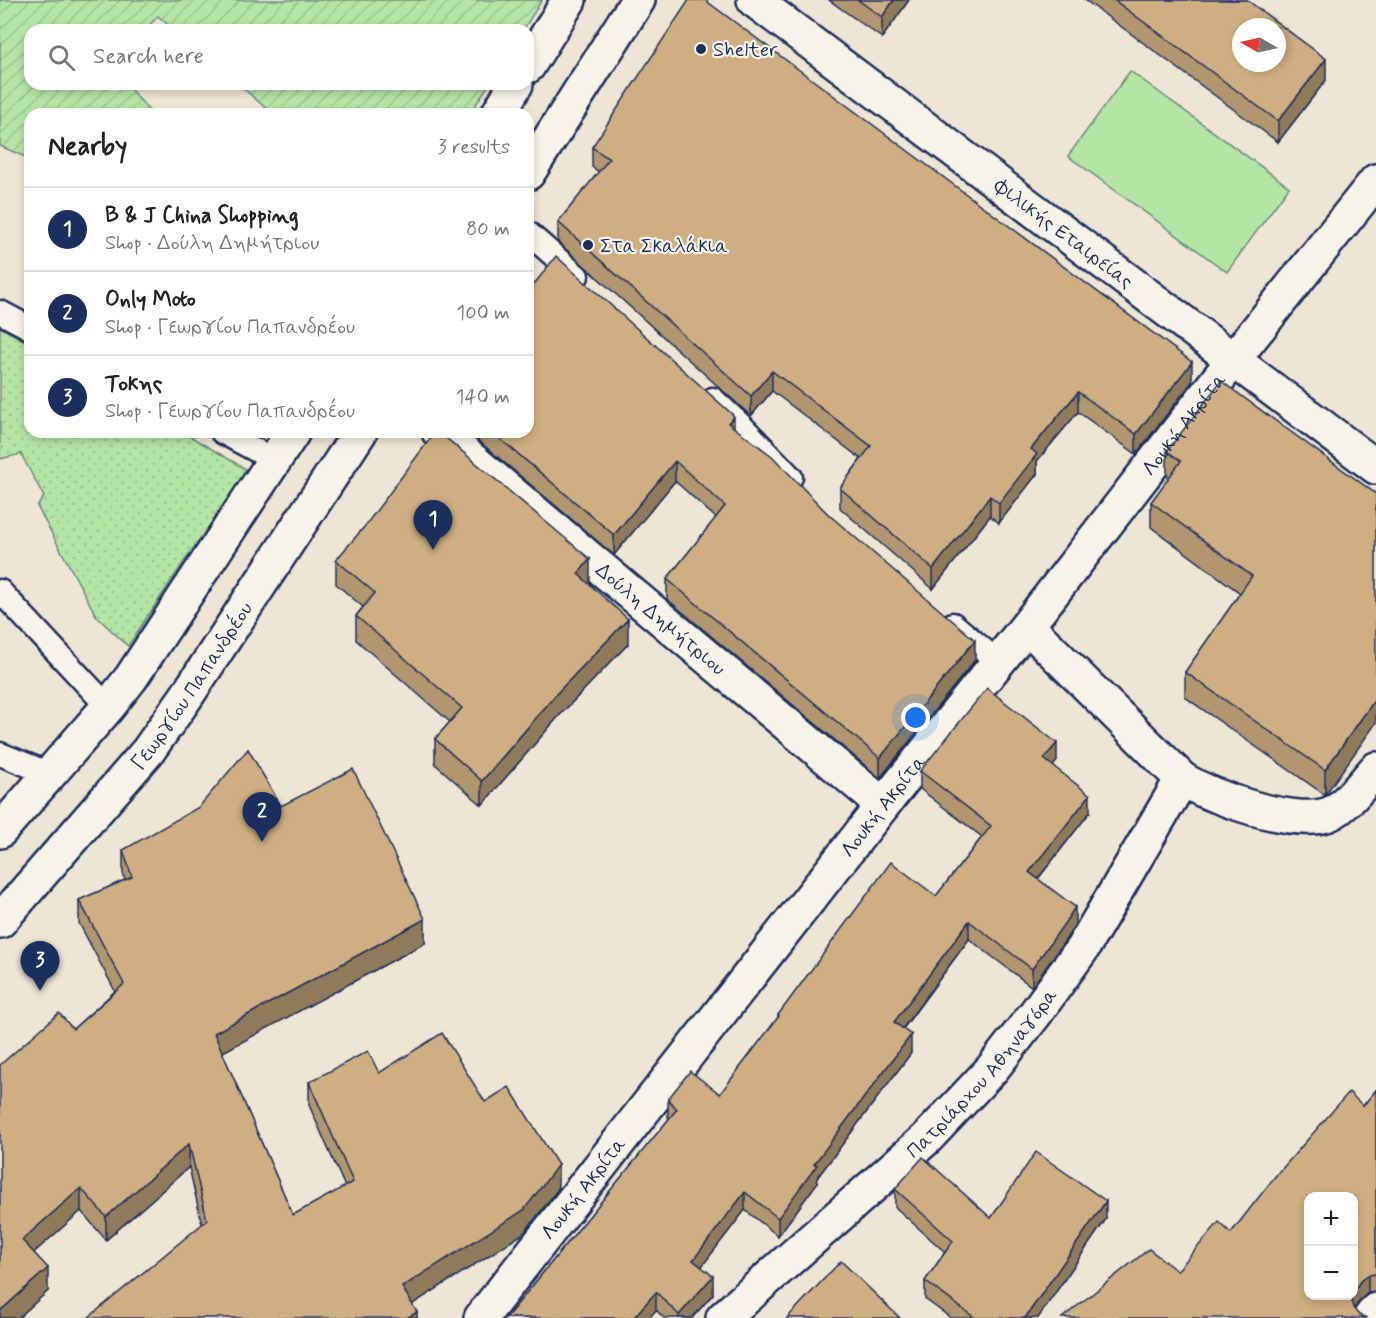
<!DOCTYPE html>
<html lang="en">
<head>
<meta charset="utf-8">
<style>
  :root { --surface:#fff; --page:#f6f6f6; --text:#222; --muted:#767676; --line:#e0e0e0; --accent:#1b2f5e }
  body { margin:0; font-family:Mynerve,sans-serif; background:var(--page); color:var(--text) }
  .controls { position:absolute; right:18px; bottom:18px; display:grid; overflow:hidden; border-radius:12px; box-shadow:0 3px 9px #0003 }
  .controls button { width:54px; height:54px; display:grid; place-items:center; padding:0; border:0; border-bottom:2px solid var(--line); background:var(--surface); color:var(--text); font:30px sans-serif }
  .compass { position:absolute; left:1232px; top:18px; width:54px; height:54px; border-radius:50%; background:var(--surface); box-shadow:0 3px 9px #0003; rotate:279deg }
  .you { position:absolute; left:916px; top:718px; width:21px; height:21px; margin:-15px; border:4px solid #fff; border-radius:50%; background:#1a73e8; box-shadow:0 0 0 9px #1a73e833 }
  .badge { display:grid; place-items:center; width:39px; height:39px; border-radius:50%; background:var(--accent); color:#fff; font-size:20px; font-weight:700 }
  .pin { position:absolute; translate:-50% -50px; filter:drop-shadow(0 2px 3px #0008) }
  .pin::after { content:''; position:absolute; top:32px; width:21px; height:18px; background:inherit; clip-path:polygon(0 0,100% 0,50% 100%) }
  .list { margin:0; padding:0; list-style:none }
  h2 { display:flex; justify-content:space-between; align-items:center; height:78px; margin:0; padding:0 24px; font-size:26px }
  h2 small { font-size:20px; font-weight:400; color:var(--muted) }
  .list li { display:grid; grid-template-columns:39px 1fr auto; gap:18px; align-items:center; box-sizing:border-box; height:84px; padding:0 24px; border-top:2px solid var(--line) }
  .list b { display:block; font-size:22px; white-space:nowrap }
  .list p { margin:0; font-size:20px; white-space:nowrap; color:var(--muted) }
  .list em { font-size:20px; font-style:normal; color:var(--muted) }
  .icon { flex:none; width:33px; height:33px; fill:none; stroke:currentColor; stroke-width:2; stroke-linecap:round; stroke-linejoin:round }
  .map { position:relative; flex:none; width:1376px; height:1318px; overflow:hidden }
  .search { position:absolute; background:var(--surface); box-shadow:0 3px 9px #0003; left:24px; top:24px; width:510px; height:66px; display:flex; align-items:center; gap:15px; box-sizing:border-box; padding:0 21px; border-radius:18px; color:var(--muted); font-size:22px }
  .panel { position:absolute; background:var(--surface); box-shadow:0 3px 9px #0003; left:24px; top:108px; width:510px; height:330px; border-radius:18px }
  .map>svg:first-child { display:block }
</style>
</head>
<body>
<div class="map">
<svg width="1376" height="1318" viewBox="0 0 1376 1318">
  <defs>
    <pattern id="grass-dots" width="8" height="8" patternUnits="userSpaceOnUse" patternTransform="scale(1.5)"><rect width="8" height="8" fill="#b4e5a5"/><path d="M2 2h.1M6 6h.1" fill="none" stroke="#9ac590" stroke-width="1.8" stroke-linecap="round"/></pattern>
    <pattern id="garden-furrows" width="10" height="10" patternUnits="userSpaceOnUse" patternTransform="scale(1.5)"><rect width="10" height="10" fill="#b4e5a5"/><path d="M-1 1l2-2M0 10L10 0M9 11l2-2" fill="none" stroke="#9ac590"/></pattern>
  </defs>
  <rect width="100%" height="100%" fill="#efe5d4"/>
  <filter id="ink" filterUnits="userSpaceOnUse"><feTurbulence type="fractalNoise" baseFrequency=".0167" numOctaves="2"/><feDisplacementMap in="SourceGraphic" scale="12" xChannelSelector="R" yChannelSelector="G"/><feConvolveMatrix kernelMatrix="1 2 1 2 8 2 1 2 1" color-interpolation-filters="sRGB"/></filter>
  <g filter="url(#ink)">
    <!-- grass -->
    <polygon fill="url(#grass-dots)" stroke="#688a82" stroke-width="1.5" points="0,327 30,344 30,432 183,432 249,471 189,554 128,646 97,617 37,506 44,497 21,454 0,459"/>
    <!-- garden -->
    <g fill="url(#garden-furrows)" stroke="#688a82" stroke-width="1.5">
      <polygon points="0,0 542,0 523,30 174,30 158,16 145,30 30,30 30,84 126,84 152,114 30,114 30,159 0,146"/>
      <polygon points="238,84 489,84 470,114 273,114"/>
    </g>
    <!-- pitch -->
    <polygon fill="#b4e5a5" stroke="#688a82" stroke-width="1.5" points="1130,71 1289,187 1227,272 1068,156"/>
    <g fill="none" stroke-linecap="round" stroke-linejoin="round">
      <defs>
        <g id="service">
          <polyline points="528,233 577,276"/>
          <polyline points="0,312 30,328"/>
          <polyline points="713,399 741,425 791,477"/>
          <polyline points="222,432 274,460"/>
          <polyline points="0,591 108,707"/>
          <polyline points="953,624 998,662"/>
          <polyline points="0,754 50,774"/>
        </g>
        <g id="minor">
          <path id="s1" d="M439 432 883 805"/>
          <path d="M1027 626 1182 779C1212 798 1295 827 1329 814 1346 807 1364 782 1376 769"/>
          <path id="s2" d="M481 1318 883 805 1027 626 1233 360 1376 181"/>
          <path id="s3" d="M723 1318 927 1138 992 1069 1035 1014 1082 949 1182 779"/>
        </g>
        <g id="tertiary">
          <path id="s4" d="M754 0 1376 467"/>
        </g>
        <polyline id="secondary" points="1370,1318 1376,1310"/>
        <g id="primary">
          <polyline points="528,66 569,0"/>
          <polyline points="498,114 516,84"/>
          <polyline points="528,173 638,0"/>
          <polyline points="0,831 108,707 131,678 293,432"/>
          <path id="s5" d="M0 921 129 773 148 751 186 697 360 432"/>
        </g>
      </defs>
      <!-- service casing -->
      <use href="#service" stroke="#1b2f5e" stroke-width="27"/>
      <!-- minor casing -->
      <use href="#minor" stroke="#1b2f5e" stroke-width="38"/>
      <!-- tertiary casing -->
      <use href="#tertiary" stroke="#1b2f5e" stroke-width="38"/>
      <!-- secondary casing -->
      <use href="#secondary" stroke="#1b2f5e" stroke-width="38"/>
      <!-- primary casing -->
      <use href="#primary" stroke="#1b2f5e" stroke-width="38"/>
      <!-- service -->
      <use href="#service" stroke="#f7f3e8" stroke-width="22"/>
      <!-- minor -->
      <use href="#minor" stroke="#f7f3e8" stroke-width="33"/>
      <!-- tertiary -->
      <use href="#tertiary" stroke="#f7f3e8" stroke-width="33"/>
      <!-- secondary -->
      <use href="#secondary" stroke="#f7f3e8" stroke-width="33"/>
      <!-- primary -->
      <use href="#primary" stroke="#f7f3e8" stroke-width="33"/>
    </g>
    <!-- wall -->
    <g fill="#b19670" stroke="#1b2f5e" stroke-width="1.5">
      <polygon points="829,0 909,0 882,38"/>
      <polygon points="1085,0 1247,0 1326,80 1278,142"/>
      <polygon points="592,147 1192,382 1136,454 1078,412 1037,461 1037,474 999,523 990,516 933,589 840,508 840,488 861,459 772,391 751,416 558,242 558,222 599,172 592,167"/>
      <polygon points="734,428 828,514 975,660 880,778 667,599 667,579 716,518 675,481 614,555 468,432 528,432"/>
      <polygon points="1167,451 1376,494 1325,795 1185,697 1185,672 1240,593 1151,527 1151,502 1169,478 1167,476"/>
      <polygon points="336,560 590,584 590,585 628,644 558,717 482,805 435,764 435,739 450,722 356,640 356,616 363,607 336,584"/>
      <polygon points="1057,761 1053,766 1090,812 1038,879 1075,925 1066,939 1032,987 969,939 903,1029 911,1053 817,1178 817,1183 778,1236 745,1210 701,1267 713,1294 692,1318 664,1318 656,1310 649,1318 506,1318 670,1118 668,1117 668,1099 720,1094 778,1018 778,1015 936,896 982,837 920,789 920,771"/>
      <polygon points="281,806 425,943 222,1052 293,1215 345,1187 309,1105 309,1082 379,1073 485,1102 558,1189 524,1233 412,1304 417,1318 202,1224 189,1167 106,1240 81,1211 34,1252 48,1291 18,1318 0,1318 73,1029 115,991 79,923 79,900 125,880 123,873 123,850"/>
      <polygon points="1376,1090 1376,1292 1368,1293 1361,1299 1355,1307 1177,1271 1231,1233 1281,1170 1363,1106"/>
      <polygon points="895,1189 991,1218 1106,1219 1038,1318 951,1318 925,1299 925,1281 945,1252 895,1207"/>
    </g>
    <!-- shaded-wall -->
    <g fill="#907a5b" stroke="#1b2f5e" stroke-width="1.5">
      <polygon points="894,0 909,0 882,38 882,17"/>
      <polygon points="1326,59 1326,80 1278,142 1278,121"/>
      <polygon points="1192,362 1192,382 1136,454 1136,434"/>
      <polygon points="772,371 772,391 751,416 751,396"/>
      <polygon points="1078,392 1078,412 1037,461 1037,474 999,523 999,503 1031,449"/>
      <polygon points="734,417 734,437 728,423"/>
      <polygon points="675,461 675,481 614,555 614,535"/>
      <polygon points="990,496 990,516 933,589 933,569"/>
      <polygon points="590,559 590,584 578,599 578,574"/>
      <polygon points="628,619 628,644 558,717 482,805 482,781 558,692"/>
      <polygon points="975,640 975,660 880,778 880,758"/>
      <polygon points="1376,698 1376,723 1325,795 1325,770"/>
      <polygon points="1057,743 1057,761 1044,777 1044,759"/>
      <polygon points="1090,795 1090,812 1029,890 1029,872"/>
      <polygon points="1075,907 1075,925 1066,939 1032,987 1032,969"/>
      <polygon points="425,919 425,943 214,1057 214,1033"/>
      <polygon points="969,921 969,939 894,1040 894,1022"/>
      <polygon points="911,1035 911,1053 817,1178 817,1183 778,1236 778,1218 814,1164"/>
      <polygon points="189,1144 189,1167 106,1240 106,1217"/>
      <polygon points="558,1165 558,1189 524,1233 402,1311 402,1287"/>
      <polygon points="81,1188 81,1211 22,1263 22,1240"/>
      <polygon points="745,1192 745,1210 693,1278 693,1260"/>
      <polygon points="1106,1201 1106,1219 1038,1318 1025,1318"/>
      <polygon points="48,1268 48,1291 18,1318 0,1318 0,1311"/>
      <polygon points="1368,1275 1368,1293 1361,1299 1355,1307 1351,1316 1351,1298 1352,1296 1353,1296 1355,1289 1361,1280"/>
      <polygon points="713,1276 713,1294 692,1318 679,1318 679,1315"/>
      <polygon points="656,1292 656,1310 649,1318 633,1318"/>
      <polygon points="417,1312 417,1318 407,1318"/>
    </g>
    <!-- building -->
    <g fill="#ceae82" stroke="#1b2f5e" stroke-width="1.5" fill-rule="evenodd">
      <polygon points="689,0 705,0 1192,362 1136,434 1078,392 1031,449 1037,454 999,503 990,496 933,569 840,488 871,446 772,371 751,396 558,222 609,159 592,147"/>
      <polygon points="858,0 894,0 882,17"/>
      <path d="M1114 0H1247L1326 59 1278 121ZM1241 27H1277V63H1241Z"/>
      <polygon points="556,256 732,414 734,417 728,423 772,456 828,514 975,640 880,758 667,579 725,506 675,461 614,535 492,432 528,432 528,292"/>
      <polygon points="1221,381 1376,494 1376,698 1325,770 1185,672 1252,576 1151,502 1181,461 1167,451"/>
      <polygon points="435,432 439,432 590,559 578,574 628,619 558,692 482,781 435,739 462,708 356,616 375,593 336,560 365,526"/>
      <polygon points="987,688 1057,743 1044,759 1090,795 1029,872 1075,907 1066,921 1032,969 969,921 894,1022 911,1035 814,1164 817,1165 778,1218 745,1192 693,1260 713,1276 679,1315 656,1292 633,1318 506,1318 677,1109 668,1099 690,1071 720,1094 779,1016 778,1015 891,862 936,896 991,826 920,771"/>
      <polygon points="248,749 281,806 353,769 425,919 214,1033 293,1215 353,1182 309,1082 368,1051 379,1073 442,1033 485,1102 509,1087 558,1165 524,1210 402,1287 417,1312 407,1318 88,1318 207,1220 189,1144 106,1217 81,1188 22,1240 48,1268 0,1311 0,1065 59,1013 73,1029 124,984 79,900 132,877 123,850 199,807"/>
      <polygon points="1376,1090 1376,1274 1368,1275 1361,1280 1353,1292 1353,1197 1308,1197 1308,1296 1352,1296 1351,1298 1353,1308 1359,1315 1367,1318 1062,1318 1149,1249 1177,1271 1219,1222 1231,1233 1280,1170 1281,1170 1349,1092 1363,1106"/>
      <polygon points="1036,1152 1106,1201 1025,1318 975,1318 925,1281 953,1241 895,1189 923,1157 991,1218"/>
      <polygon points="841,1261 900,1318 787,1318"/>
    </g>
  </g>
  <!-- markers -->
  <g fill="#1b2f5e" stroke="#f7f3e8" stroke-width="2">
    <circle cx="701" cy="49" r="6"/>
    <circle cx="588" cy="245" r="6"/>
  </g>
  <g text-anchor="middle" stroke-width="4.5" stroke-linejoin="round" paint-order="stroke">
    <!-- poi labels -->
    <g font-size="20" fill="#1b2f5e" stroke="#f7f3e8" text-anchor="start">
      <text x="713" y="56">Shelter</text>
      <text x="600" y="252">Στα Σκαλάκια</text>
    </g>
    <!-- street labels -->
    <g font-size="20" fill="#1b2f5e" stroke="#f7f3e8">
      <text dy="7" stroke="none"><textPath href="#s4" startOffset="388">Φιλικής Εταιρείας</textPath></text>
      <text dy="7" stroke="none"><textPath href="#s2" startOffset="1137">Λουκή Ακρίτα</textPath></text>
      <text dy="7" stroke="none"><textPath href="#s1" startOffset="290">Δούλη Δημήτριου</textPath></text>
      <text dy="7" stroke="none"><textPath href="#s5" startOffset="304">Γεωργίου Παπανδρέου</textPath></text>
      <text dy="7" stroke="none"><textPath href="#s2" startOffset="651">Λουκή Ακρίτα</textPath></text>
      <text dy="7" stroke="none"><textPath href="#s3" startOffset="357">Πατριάρχου Αθηναγόρα</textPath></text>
      <text dy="7" stroke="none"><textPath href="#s2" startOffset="165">Λουκή Ακρίτα</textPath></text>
    </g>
  </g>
</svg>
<div class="controls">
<button>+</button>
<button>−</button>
</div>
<svg class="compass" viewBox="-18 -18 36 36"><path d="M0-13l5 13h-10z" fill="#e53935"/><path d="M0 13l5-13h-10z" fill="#767676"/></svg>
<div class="you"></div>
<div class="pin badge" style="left:433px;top:550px">1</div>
<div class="pin badge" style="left:262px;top:842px">2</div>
<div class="pin badge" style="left:40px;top:991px">3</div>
<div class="search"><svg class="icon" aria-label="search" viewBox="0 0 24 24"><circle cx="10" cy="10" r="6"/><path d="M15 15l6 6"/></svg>Search here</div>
<section class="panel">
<h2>Nearby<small>3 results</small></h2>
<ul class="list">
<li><span class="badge">1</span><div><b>B &amp; J China Shopping</b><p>Shop · Δούλη Δημήτριου</p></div><em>80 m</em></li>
<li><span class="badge">2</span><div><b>Only Moto</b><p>Shop · Γεωργίου Παπανδρέου</p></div><em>100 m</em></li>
<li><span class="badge">3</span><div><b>Τοκης</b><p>Shop · Γεωργίου Παπανδρέου</p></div><em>140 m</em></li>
</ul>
</section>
</div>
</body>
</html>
